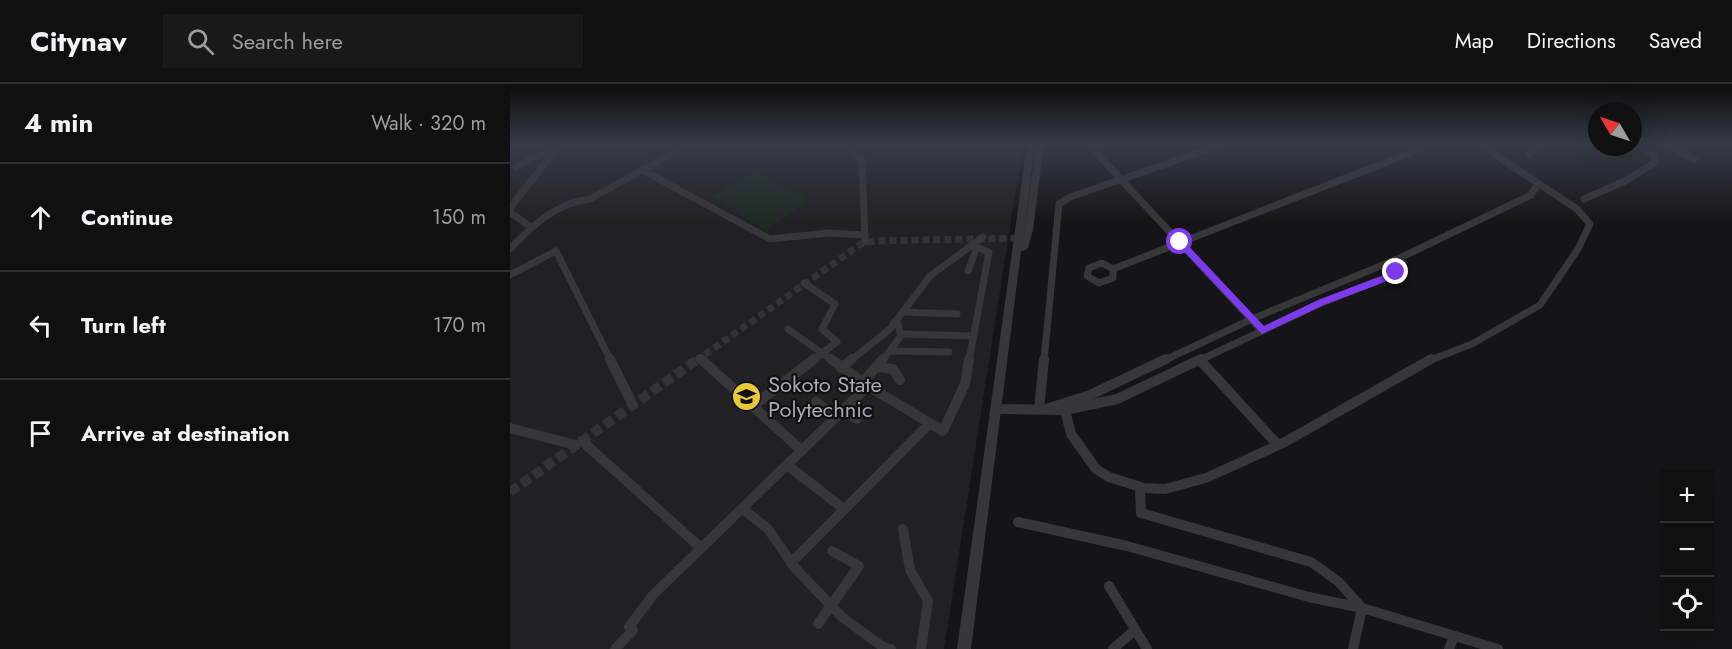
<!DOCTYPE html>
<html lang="en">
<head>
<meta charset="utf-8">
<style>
  :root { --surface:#101011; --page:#19191a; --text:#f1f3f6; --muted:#9c9d9f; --line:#303031 }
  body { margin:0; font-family:Jost,sans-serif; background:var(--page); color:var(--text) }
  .controls { position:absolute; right:18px; bottom:18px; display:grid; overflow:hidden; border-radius:0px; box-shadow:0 6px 24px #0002 }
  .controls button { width:54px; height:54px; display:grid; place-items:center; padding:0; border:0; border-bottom:2px solid var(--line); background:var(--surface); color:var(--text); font:30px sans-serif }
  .compass { position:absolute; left:1078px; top:18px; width:54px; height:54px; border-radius:50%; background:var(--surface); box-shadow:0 6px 24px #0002; rotate:309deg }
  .stop { position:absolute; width:18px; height:18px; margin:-14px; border:4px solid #7c3aed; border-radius:50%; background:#fff }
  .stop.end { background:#7c3aed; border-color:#fff; box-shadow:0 2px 6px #0008 }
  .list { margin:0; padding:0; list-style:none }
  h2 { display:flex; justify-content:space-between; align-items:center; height:78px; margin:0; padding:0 24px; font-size:26px }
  h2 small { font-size:20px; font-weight:400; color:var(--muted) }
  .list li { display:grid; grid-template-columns:39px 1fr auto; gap:18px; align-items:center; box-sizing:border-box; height:108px; padding:0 24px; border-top:2px solid var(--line) }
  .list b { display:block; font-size:22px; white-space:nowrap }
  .list em { font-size:20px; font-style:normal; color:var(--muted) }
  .icon { flex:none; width:33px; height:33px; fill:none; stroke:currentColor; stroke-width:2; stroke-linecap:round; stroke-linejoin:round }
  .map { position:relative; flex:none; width:1222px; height:565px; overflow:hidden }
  header { display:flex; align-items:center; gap:36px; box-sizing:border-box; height:84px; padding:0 30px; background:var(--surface); border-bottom:2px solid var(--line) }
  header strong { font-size:28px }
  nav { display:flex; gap:33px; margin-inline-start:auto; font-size:21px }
  .search { width:420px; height:54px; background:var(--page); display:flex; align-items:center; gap:15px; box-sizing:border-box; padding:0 21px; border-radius:0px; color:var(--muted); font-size:22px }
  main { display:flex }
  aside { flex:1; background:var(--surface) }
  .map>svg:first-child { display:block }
</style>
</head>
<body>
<header>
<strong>Citynav</strong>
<div class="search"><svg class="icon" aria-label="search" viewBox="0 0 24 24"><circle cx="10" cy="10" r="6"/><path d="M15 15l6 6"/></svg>Search here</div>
<nav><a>Map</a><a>Directions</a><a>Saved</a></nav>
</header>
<main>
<aside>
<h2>4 min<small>Walk · 320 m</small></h2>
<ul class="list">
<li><svg class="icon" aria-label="ahead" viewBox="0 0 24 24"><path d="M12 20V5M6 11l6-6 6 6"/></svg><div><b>Continue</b></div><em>150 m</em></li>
<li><svg class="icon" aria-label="left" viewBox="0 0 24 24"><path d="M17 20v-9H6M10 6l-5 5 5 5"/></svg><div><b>Turn left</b></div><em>170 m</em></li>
<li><svg class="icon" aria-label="arrive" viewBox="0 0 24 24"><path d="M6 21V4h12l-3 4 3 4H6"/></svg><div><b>Arrive at destination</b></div></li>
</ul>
</aside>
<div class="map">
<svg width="1222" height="565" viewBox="0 0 1222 565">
  <rect width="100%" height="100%" fill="#151517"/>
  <!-- built -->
  <polygon fill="#212124" points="0,60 513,60 434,565 0,565"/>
  <!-- green -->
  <polygon fill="#212923" points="245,86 300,117 255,146 201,113"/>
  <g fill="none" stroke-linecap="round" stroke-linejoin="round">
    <!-- minor-tunnel-far1 -->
    <polyline stroke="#323337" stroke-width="7" stroke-dasharray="7 4" stroke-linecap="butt" points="186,277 351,160 364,157 510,154"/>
    <!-- minor-tunnel -->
    <polyline stroke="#323337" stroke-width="10" stroke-dasharray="10 4.5" stroke-linecap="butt" points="0,408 188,275"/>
    <!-- minor-far1 -->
    <g stroke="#36363b" stroke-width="7">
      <polyline points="329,60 352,75 355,158"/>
      <polyline points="578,60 752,247"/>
      <polyline points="1155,60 1184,75"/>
      <polyline points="1019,70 1036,60"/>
      <polyline points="6,83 45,63"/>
      <polyline points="132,86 260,155 319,149 355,151"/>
      <polyline points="1074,115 1115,97 1144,79 1144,71 1123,61"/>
      <polyline points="0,124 50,60"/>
      <polyline points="0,128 21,143"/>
      <path d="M0 165C23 141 46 119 80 115L180 60"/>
      <polygon points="592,179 603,185 603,194 589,199 577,192 579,184"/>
      <polyline points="603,185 910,65"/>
      <polyline points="458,187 467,163 464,161"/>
      <polyline points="0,191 46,167 101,277"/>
      <polyline points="294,199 325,220 312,245 327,258 302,277"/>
      <polyline points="392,228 447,230"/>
      <polyline points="278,245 323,277"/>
      <polyline points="390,250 464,252"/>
      <polyline points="380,267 439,268"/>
      <polyline points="189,274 192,277"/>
      <polyline points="340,277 380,245 420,192 473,153"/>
      <polyline points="372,277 391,252 388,240 384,238"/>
      <polyline points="459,277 479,168 467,163"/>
      <polyline points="534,277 549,120 560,113 714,60"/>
      <polyline points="653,277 742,235 892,173 1021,111 1028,100"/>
      <polyline points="688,277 811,219 877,193 890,183 892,173"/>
      <polyline points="918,277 962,260 1030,221 1068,165 1080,140 1067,125 969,60"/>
    </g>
    <!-- minor -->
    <g stroke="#36363b" stroke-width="10">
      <polyline points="100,275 123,321"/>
      <polyline points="191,275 291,366"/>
      <polyline points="321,275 358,302 433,347 455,300 459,275"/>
      <polyline points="690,276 767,360"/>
      <polyline points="366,283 383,285 390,296"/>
      <polyline points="331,284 342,275"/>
      <polyline points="353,298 373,275"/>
      <polyline points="306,318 325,333"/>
      <polyline points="243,322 304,275"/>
      <polyline points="486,325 555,326 607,315 691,275"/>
      <polyline points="529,325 534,275"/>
      <polyline points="536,325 580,311 656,275"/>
      <polyline points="333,326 347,335"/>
      <polyline points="555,326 561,350 586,385 599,393 634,404 655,405 696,394 775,358 921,275"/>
      <polyline points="0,344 66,361"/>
      <polyline points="72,357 191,464"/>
      <polyline points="277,381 334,425"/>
      <polyline points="630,405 631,429 801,478 829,498 852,524 843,565"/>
      <polyline points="233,425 258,445 285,484 332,533 373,563 381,565"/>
      <polyline points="508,438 617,462 799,513 852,524 988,565"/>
      <polyline points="393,445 400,486 418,517 411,565"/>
      <polyline points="281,479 420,339"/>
      <polyline points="599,502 637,565"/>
      <polyline points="308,540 349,482 322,467"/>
      <polyline points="105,565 123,546 119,543 143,511 358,302"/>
      <polyline points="603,565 625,546"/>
      <polyline points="939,565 944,553"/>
    </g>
    <!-- tertiary -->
    <polygon fill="#36363b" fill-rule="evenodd" points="517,60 525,60 514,149 526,60 534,60 523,146 518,164 516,166 511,167 461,565 447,565"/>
  </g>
  <!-- sky -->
  <linearGradient id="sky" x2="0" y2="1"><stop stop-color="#0c0c0d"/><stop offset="0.43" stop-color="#353b47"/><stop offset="1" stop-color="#353b47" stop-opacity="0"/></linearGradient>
  <rect width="1222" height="140" fill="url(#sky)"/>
  <!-- route -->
  <polygon fill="#7c3aed" points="667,156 673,156 754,242 808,216 874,191 883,186 890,188 880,196 814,221 752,250 667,160"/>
  <!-- icons -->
  <defs>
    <symbol id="university-disc" viewBox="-11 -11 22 22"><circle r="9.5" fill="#eac939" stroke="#101012"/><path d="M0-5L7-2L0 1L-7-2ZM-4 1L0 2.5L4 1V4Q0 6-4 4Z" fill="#111"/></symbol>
  </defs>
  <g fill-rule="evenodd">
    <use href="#university-disc" x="220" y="296" width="33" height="33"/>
  </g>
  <g text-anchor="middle" stroke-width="4.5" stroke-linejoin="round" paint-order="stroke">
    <!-- poi labels -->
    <g font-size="22" fill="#a7aab6" stroke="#101012" text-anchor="start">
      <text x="258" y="308">Sokoto State<tspan x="258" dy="25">Polytechnic</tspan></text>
    </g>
  </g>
</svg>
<div class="controls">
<button>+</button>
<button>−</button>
<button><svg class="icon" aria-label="locate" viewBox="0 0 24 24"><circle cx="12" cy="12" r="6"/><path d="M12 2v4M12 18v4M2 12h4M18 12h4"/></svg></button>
</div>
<svg class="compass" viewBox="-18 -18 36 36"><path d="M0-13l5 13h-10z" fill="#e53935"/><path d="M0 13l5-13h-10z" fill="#9c9d9f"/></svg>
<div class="stop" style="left:670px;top:158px"></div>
<div class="stop end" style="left:886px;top:188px"></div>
</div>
</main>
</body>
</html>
